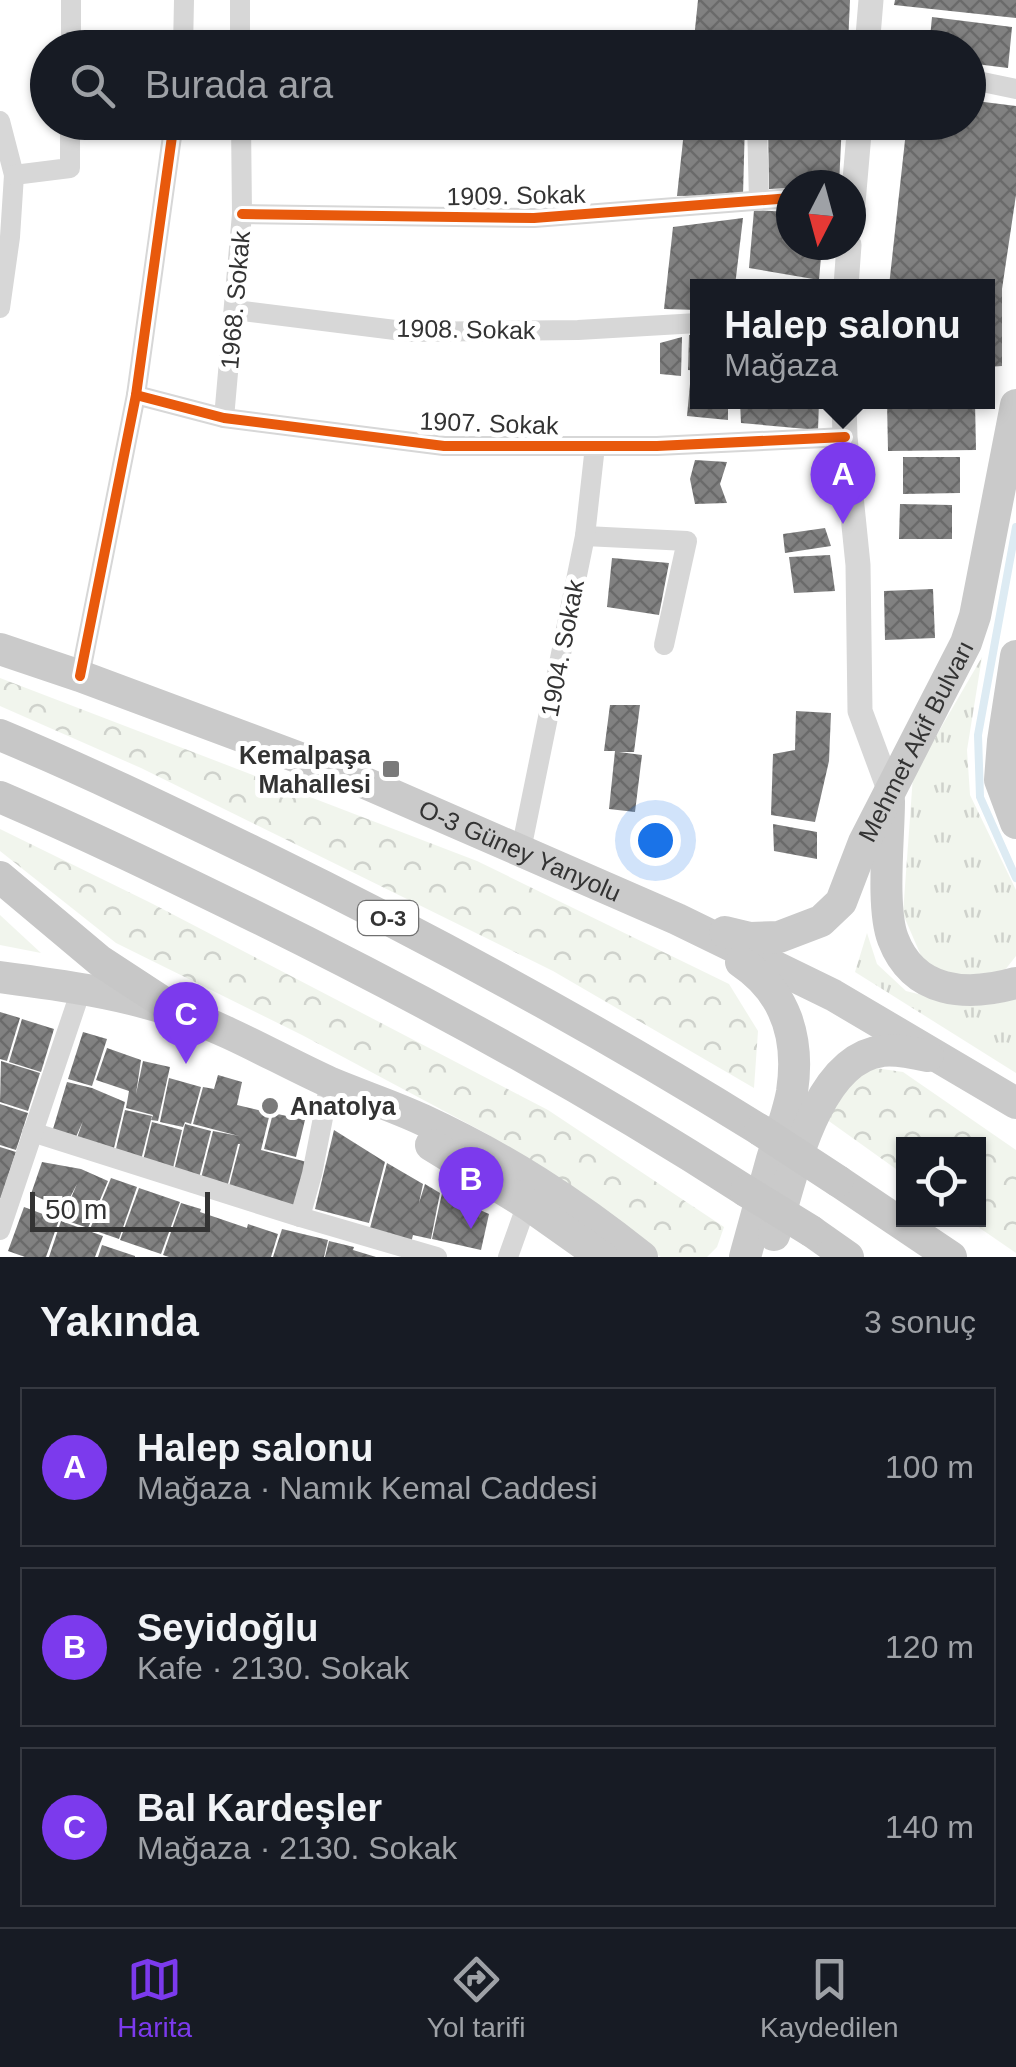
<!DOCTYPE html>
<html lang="tr">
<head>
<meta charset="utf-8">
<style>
  :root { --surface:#171b24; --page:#20242c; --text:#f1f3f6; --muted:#9ea1a6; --line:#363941; --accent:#7c3aed }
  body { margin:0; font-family:Arial,sans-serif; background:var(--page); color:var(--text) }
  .controls { position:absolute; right:30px; bottom:30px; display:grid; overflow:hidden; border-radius:0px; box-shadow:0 2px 8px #0004 }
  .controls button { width:90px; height:90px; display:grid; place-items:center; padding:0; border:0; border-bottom:2px solid var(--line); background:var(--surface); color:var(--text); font:50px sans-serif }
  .compass { position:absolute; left:776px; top:170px; width:90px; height:90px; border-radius:50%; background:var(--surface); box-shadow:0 2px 8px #0004; rotate:186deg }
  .scale { position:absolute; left:30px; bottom:25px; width:180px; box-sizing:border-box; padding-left:10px; border:5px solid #333; border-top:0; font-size:28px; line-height:35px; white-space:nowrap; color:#333; -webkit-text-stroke:8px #fff; paint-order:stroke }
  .you { position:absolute; left:655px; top:840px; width:35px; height:35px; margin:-25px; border:8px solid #fff; border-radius:50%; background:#1a73e8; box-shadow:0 0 0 15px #1a73e833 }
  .badge { display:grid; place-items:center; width:65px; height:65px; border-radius:50%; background:var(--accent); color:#fff; font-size:32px; font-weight:700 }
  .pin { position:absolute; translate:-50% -82px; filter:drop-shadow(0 2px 5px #0008) }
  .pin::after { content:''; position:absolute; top:52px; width:35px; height:30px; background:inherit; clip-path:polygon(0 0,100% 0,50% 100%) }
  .popup { position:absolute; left:690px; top:279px; width:305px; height:130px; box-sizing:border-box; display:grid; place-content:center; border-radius:0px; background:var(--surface); filter:drop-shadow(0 2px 8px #0005); font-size:32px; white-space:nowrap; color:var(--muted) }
  .popup b { font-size:38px; color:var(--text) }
  .popup::after { content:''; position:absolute; left:50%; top:100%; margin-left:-20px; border:20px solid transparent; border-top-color:var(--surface) }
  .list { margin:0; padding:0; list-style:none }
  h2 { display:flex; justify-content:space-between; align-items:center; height:130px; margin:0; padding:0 40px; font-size:42px }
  h2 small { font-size:32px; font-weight:400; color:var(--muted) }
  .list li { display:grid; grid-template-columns:65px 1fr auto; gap:30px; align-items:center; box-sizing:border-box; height:160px; margin:0 20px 20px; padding:0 20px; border:2px solid var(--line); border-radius:0px }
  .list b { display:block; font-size:38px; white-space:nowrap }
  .list p { margin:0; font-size:32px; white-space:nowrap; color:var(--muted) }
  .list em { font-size:32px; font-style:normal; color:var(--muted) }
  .icon { flex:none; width:55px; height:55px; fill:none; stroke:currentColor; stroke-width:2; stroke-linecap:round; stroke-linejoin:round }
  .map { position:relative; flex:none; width:1016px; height:1257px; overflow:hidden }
  .search { position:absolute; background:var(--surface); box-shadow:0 2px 8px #0004; left:30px; right:30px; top:30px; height:110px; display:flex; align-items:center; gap:25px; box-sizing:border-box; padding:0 35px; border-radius:55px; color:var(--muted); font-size:38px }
  .sheet { height:670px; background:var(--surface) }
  nav { display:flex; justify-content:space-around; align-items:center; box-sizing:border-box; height:140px; border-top:2px solid var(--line); background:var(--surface); font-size:28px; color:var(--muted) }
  nav a { display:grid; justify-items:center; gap:5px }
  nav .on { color:var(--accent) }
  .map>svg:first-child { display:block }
</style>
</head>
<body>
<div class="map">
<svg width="1016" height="1257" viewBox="0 0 1016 1257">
  <defs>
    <pattern id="grass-tufts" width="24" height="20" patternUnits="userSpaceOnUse" patternTransform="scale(2.5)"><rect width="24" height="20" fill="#f1f5ed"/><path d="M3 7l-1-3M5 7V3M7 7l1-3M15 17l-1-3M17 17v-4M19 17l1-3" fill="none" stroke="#cfd2cc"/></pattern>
    <pattern id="forest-crowns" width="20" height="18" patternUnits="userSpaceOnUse" patternTransform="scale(2.5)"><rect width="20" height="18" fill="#f1f5ed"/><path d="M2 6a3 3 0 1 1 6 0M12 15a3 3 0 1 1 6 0" fill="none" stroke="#cfd2cc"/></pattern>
    <pattern id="building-cross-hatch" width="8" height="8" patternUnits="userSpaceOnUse" patternTransform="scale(2.5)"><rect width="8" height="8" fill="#818181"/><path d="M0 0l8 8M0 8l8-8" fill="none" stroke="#6a6a6a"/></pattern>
  </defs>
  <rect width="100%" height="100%" fill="#fff"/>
  <!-- grass -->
  <g fill="url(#grass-tufts)">
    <polygon points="982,657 967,750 970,795 1016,890 1016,956 1001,975 946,975 922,958 903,914 913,776"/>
    <polygon points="0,915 41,953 0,945"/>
    <polygon points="867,933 877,964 906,991 954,1003 994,1004 1016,999 1016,1073 855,972"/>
  </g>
  <!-- forest -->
  <g fill="url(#forest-crowns)">
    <polygon points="0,678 477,861 729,984 758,1031 754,1088 553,971 141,768 0,706"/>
    <polygon points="0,829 151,903 548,1110 724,1227 717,1247 707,1257 661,1257 652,1252 489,1135 302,1035 116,943 0,851"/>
    <polygon points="868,1067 903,1072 1016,1150 1016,1253 968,1220 978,1220 978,1144 904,1144 903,1174 826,1119 841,1090"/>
  </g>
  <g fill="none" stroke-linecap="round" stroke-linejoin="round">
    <!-- stream -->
    <polyline stroke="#ddebf3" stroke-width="8" points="1016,527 978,735 980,797 1016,878"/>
  </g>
  <!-- building -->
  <g fill="url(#building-cross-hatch)">
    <polygon points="698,0 850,0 848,45 694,39"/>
    <polygon points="895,0 1016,0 1016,18 894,5"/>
    <polygon points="932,17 1012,27 1008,68 968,63 968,48 929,48"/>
    <polygon points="968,100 1016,106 1016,195 1002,289 1002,366 988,367 988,286 889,286 907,122 968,122"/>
    <polygon points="685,122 745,122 743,195 677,196"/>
    <polygon points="768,122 842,122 839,185 791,185 791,188 769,189"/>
    <polygon points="754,210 791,212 791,245 822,245 819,280 749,268"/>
    <polygon points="743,218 735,286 698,286 698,310 664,309 673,227"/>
    <polygon points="689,335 698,335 698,371 688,370"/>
    <polygon points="682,337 681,376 660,374 660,343"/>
    <polygon points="698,383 698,402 728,402 728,420 687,416 690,384"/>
    <polygon points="740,402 819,402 818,430 741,423"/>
    <polygon points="887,402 975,402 976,450 888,451"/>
    <polygon points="903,457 960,457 960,493 903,494"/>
    <polygon points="695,460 727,462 720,484 727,503 695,504 690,479"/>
    <polygon points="900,504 952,505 952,539 899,539"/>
    <polygon points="825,528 831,546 785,553 783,534"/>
    <polygon points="830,555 835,591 794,593 789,557"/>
    <polygon points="612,558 669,563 659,615 607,607"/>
    <polygon points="933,589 935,638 885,640 884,591"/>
    <polygon points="610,705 640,705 634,752 619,752 642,755 635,812 609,809 615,751 604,751"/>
    <polygon points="796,711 831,713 829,761 815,822 771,815 773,754 795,750"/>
    <polygon points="773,824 817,832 817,859 774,851"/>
    <polygon points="0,1012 20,1018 7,1061 0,1059"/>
    <polygon points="22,1019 54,1029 41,1072 9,1062"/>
    <polygon points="83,1032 107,1039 92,1086 68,1079"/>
    <polygon points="107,1048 141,1060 136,1094 143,1061 170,1067 158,1121 151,1120 153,1115 126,1108 129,1091 96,1080"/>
    <polygon points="1,1061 40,1073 28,1111 0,1102"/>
    <polygon points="218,1075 242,1082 237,1105 270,1113 261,1150 307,1162 296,1206 228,1190 240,1144 238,1144 227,1188 200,1182 213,1131 239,1136 193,1124 203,1087 214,1089"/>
    <polygon points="169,1078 201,1087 191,1124 185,1122 183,1127 160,1122"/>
    <polygon points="67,1082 92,1088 125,1102 113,1152 77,1138 83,1121 76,1137 53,1129"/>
    <polygon points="0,1104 28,1113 16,1150 0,1145"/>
    <polygon points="125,1110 152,1116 140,1164 115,1153"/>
    <polygon points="273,1113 305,1120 296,1157 264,1149"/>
    <polygon points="152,1122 182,1130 172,1172 142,1165"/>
    <polygon points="185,1124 211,1131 199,1178 174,1171"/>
    <polygon points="334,1130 385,1162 369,1223 315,1209"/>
    <polygon points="0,1147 16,1152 1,1198 0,1198"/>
    <polygon points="42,1162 81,1169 108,1181 88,1228 62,1219 77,1184 64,1209 31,1194"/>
    <polygon points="387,1163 423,1184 419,1203 425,1184 440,1193 431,1239 413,1235 411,1243 369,1232"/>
    <polygon points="111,1178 137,1187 119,1239 90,1229"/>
    <polygon points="139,1188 180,1202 161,1254 120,1240"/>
    <polygon points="442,1193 489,1214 481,1250 432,1239"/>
    <polygon points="181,1203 201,1209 200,1212 247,1228 248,1224 278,1234 271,1257 169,1257 163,1255"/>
    <polygon points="24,1207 59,1220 46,1257 25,1257 8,1251"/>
    <polygon points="61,1221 103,1236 95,1257 49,1257"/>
    <polygon points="282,1229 328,1240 324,1257 273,1257"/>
    <polygon points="329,1241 354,1247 353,1250 376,1257 325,1257"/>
    <polygon points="102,1245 135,1256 135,1257 98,1257"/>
  </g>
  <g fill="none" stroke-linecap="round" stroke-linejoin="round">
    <!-- minor -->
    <g stroke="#d7d7d7" stroke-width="20">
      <polyline points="240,0 240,48"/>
      <polyline points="71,48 71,0"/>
      <polyline points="183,48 184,0"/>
      <polyline points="968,79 1016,89"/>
      <polyline points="0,121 14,175 10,237 0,308"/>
      <polyline points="757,122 759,201"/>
      <polyline points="14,175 70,168 70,122"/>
      <polyline points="242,214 534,218 791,198"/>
      <polyline points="235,310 411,332 578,330 698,323"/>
      <polyline points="136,395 224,418 444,446 657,446 845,437"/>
      <polyline points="224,418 242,214 241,122"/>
      <polyline points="585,536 687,541 664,645"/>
      <polyline points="80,676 136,395 174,122"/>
      <polyline points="521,850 585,536 595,446"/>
      <polyline points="32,1132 300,1217 437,1257"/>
      <polyline points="300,1217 312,1174 330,1082"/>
      <polyline points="0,1230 82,987"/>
      <polyline points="508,1257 527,1204"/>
    </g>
    <!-- tertiary -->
    <g stroke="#d7d7d7" stroke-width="25">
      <polyline points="867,48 871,0"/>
      <polyline points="851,226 860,122"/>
      <polyline points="846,286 849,245"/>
      <polyline points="844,402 845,437 858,565 860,711 890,792"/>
    </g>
    <!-- primary -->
    <g stroke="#cacaca" stroke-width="32">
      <path id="s1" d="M0 649 80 676 356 779 677 919 833 995 1016 1103"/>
      <polyline points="1016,656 1003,741 1000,780 1016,823"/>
      <path d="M889 801C889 836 881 908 893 939 914 994 967 997 1016 983"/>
      <path id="s2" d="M725 932 750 938 779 937 821 921 841 902 864 842 966 643 975 616 1016 405"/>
      <path d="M741 962C786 992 800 1039 792 1092 788 1114 779 1137 772 1159 763 1192 754 1224 745 1257"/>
      <path d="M0 977C61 985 121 993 179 1013 232 1031 280 1060 331 1083 362 1096 393 1106 423 1120 505 1158 572 1201 642 1257"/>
      <polyline points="431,1145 527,1204 602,1257"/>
      <path d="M774 1235C791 1182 814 1059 882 1051 895 1049 914 1053 928 1056"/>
    </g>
    <!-- trunk -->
    <g stroke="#c7c7c7" stroke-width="32">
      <path d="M0 735C89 772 175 814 262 856 432 939 599 1030 760 1130"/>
      <path d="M0 797C84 833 166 873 248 913 419 997 586 1088 746 1191"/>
      <polyline points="0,877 100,961 181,1014"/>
      <polyline points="838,1181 951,1257"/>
      <polyline points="811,1231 848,1257"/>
    </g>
    <!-- trunk-bridge -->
    <g stroke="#c7c7c7" stroke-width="32">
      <polyline points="760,1130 838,1181"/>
      <polyline points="746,1191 811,1231"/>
    </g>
    <defs>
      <g id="cycleway">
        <polyline points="242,214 534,218 791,198"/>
        <polyline points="136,395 224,418 444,446 657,446 845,437"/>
        <polyline points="80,676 136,395 174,122"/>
      </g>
    </defs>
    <!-- cycleway casing -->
    <use href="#cycleway" stroke="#fff" stroke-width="16"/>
    <!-- cycleway -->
    <use href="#cycleway" stroke="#e8590c" stroke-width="10"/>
  </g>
  <!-- markers -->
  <g fill="#7a7a7a" stroke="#fff" stroke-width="4">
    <rect x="381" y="759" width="20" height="20" rx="5"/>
    <circle cx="270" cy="1106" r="10"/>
  </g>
  <g text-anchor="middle" stroke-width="10" stroke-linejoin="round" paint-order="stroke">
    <!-- shield labels -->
    <rect fill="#fff" stroke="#707070" stroke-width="2.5" x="358" y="901" width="60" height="34" rx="8"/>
    <g font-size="22" font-weight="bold" fill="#333">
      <text x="388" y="926">O-3</text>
    </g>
    <!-- street labels -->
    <g font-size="25" fill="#333" stroke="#fff">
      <text transform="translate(516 195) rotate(-1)" y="9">1909. Sokak</text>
      <text transform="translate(235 300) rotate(-85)" y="9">1968. Sokak</text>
      <text transform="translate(466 329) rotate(1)" y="9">1908. Sokak</text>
      <text transform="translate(489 423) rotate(2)" y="9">1907. Sokak</text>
      <text transform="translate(562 648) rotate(-79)" y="9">1904. Sokak</text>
      <text dy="9" stroke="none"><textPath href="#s2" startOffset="305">Mehmet Akif Bulvarı</textPath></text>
      <text dy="9" stroke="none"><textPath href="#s1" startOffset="558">O-3 Güney Yanyolu</textPath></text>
    </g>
    <!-- poi labels -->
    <g font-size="25" font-weight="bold" fill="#333" stroke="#fff" text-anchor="end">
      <text x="371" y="764">Kemalpaşa<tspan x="371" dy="29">Mahallesi</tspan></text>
      <text x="290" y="1115" text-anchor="start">Anatolya</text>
    </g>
  </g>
</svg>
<div class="controls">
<button><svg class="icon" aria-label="locate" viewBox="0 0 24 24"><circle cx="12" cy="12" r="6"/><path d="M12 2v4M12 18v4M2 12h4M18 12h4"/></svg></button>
</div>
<svg class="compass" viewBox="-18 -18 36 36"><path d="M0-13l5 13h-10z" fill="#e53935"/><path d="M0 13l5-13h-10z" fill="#9ea1a6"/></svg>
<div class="scale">50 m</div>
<div class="you"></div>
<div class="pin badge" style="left:843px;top:524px">A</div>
<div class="popup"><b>Halep salonu</b>Mağaza</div>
<div class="pin badge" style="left:471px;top:1229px">B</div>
<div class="pin badge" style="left:186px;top:1064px">C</div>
<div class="search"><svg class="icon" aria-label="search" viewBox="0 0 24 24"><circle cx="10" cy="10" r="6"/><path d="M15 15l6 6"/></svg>Burada ara</div>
</div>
<section class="sheet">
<h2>Yakında<small>3 sonuç</small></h2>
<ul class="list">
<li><span class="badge">A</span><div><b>Halep salonu</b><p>Mağaza · Namık Kemal Caddesi</p></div><em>100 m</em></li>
<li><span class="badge">B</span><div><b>Seyidoğlu</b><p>Kafe · 2130. Sokak</p></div><em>120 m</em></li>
<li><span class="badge">C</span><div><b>Bal Kardeşler</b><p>Mağaza · 2130. Sokak</p></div><em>140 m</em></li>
</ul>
</section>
<nav>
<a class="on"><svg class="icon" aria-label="map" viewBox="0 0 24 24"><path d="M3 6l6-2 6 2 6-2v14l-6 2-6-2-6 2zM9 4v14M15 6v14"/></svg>Harita</a>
<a><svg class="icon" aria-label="directions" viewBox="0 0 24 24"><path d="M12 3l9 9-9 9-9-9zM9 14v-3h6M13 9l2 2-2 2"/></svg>Yol tarifi</a>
<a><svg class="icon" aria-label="saved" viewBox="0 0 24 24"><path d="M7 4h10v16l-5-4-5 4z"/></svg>Kaydedilen</a>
</nav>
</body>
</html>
